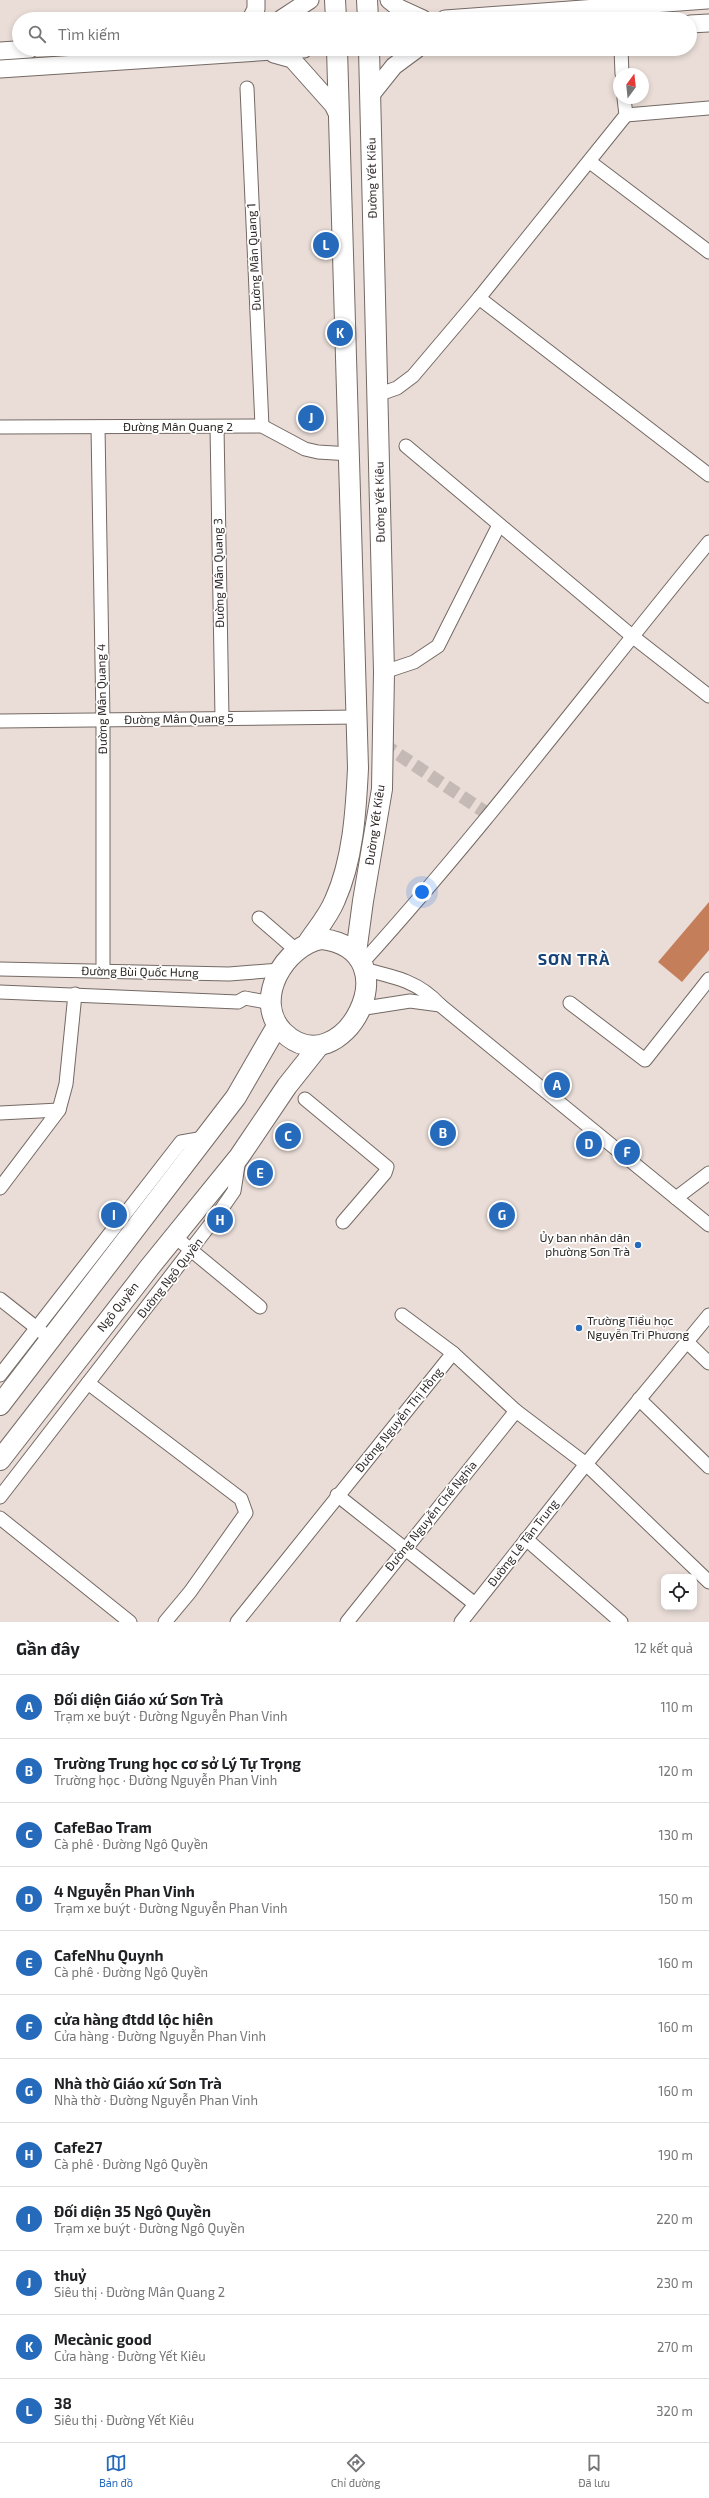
<!DOCTYPE html>
<html lang="vi">
<head>
<meta charset="utf-8">
<style>
  :root { --surface:#fff; --page:#f6f6f6; --text:#202124; --muted:#757577; --line:#e0e0e0; --accent:#266abb }
  body { margin:0; font-family:"Exo 2",sans-serif; background:var(--page); color:var(--text) }
  .controls { position:absolute; right:12px; bottom:12px; display:grid; overflow:hidden; border-radius:8px; box-shadow:0 2px 6px #0003 }
  .controls button { width:36px; height:36px; display:grid; place-items:center; padding:0; border:0; border-bottom:1px solid var(--line); background:var(--surface); color:var(--text); font:20px sans-serif }
  .compass { position:absolute; left:613px; top:68px; width:36px; height:36px; border-radius:50%; background:var(--surface); box-shadow:0 2px 6px #0003; rotate:15deg }
  .you { position:absolute; left:422px; top:892px; width:14px; height:14px; margin:-10px; border:3px solid #fff; border-radius:50%; background:#1a73e8; box-shadow:0 0 0 6px #1a73e833 }
  .badge { display:grid; place-items:center; width:26px; height:26px; border-radius:50%; background:var(--accent); color:#fff; font-size:13px; font-weight:700 }
  .pin { position:absolute; translate:-50% -50%; border:2px solid #fff; box-shadow:0 1px 4px #0006 }
  .list { margin:0; padding:0; list-style:none }
  h2 { display:flex; justify-content:space-between; align-items:center; height:52px; margin:0; padding:0 16px; font-size:17px }
  h2 small { font-size:13px; font-weight:400; color:var(--muted) }
  .list li { display:grid; grid-template-columns:26px 1fr auto; gap:12px; align-items:center; box-sizing:border-box; height:64px; padding:0 16px; border-top:1px solid var(--line) }
  .list b { display:block; font-size:15px; white-space:nowrap }
  .list p { margin:0; font-size:13px; white-space:nowrap; color:var(--muted) }
  .list em { font-size:13px; font-style:normal; color:var(--muted) }
  .icon { flex:none; width:22px; height:22px; fill:none; stroke:currentColor; stroke-width:2; stroke-linecap:round; stroke-linejoin:round }
  .map { position:relative; flex:none; width:709px; height:1622px; overflow:hidden }
  .search { position:absolute; background:var(--surface); box-shadow:0 2px 6px #0003; left:12px; right:12px; top:12px; height:44px; display:flex; align-items:center; gap:10px; box-sizing:border-box; padding:0 14px; border-radius:22px; color:var(--muted); font-size:15px }
  .sheet { height:820px; background:var(--surface) }
  nav { display:flex; justify-content:space-around; align-items:center; box-sizing:border-box; height:56px; border-top:1px solid var(--line); background:var(--surface); font-size:11px; color:var(--muted) }
  nav a { display:grid; justify-items:center; gap:2px }
  nav .on { color:var(--accent) }
  .map>svg:first-child { display:block }
</style>
</head>
<body>
<div class="map">
<svg width="709" height="1622" viewBox="0 0 709 1622">
  <rect width="100%" height="100%" fill="#eaddd7"/>
  <!-- water -->
  <polygon fill="#c47e5a" points="709,902 709,950 682,982 658,962"/>
  <g fill="none" stroke-linecap="round" stroke-linejoin="round">
    <!-- minor-tunnel -->
    <polyline stroke="#c4b9b4" stroke-width="13" stroke-dasharray="13 6" stroke-linecap="butt" points="383,744 488,814"/>
    <defs>
      <g id="minor">
        <polyline points="621,49 622,74"/>
        <polyline points="247,88 262,426"/>
        <polyline points="626,115 709,108"/>
        <polyline points="590,162 709,252"/>
        <polyline points="479,298 709,475"/>
        <polyline points="377,395 397,388 413,376 479,298 626,115 624,98"/>
        <polyline points="0,427 262,426 305,449 318,452 351,454"/>
        <polyline points="98,427 103,720 103,971"/>
        <polyline points="217,427 222,718"/>
        <polyline points="406,446 632,636 709,696"/>
        <polyline points="384,672 414,662 438,646 499,525"/>
        <polyline points="0,721 358,717"/>
        <polyline points="259,918 296,950"/>
        <path d="M363 962C485 827 594 682 709 542"/>
        <polyline points="0,969 229,974 280,970"/>
        <path d="M366 970C396 977 419 982 440 1005L709 1225"/>
        <polyline points="0,992 238,1002 245,998 271,1003"/>
        <polyline points="570,1003 645,1060 709,979"/>
        <polyline points="359,1009 410,1001 440,1005"/>
        <polyline points="305,1099 387,1167 385,1173 343,1222"/>
        <polyline points="0,1113 59,1110"/>
        <polyline points="0,1188 59,1110 66,1084 75,994"/>
        <polyline points="676,1198 709,1173"/>
        <polyline points="174,1236 260,1307"/>
        <polyline points="0,1299 43,1333"/>
        <polyline points="402,1315 453,1353 516,1411 586,1464 709,1582"/>
        <polyline points="687,1342 709,1363"/>
        <polyline points="0,1375 181,1142 204,1138"/>
        <polyline points="88,1383 241,1499 246,1513 190,1592 165,1622"/>
        <polyline points="639,1399 709,1467"/>
        <polyline points="337,1495 475,1604"/>
        <polyline points="0,1497 216,1217 234,1191 239,1159"/>
        <polyline points="0,1518 130,1622"/>
        <polyline points="526,1539 621,1622"/>
        <polyline points="237,1622 453,1353"/>
        <polyline points="347,1622 516,1411"/>
        <polyline points="461,1622 586,1464 709,1315"/>
      </g>
      <g id="major">
        <polyline points="389,0 399,8 423,19"/>
        <polyline points="251,19 256,9 256,0"/>
        <polyline points="281,19 310,0"/>
        <polyline points="445,19 707,0"/>
        <polyline points="690,24 709,23"/>
        <polyline points="0,51 30,49"/>
        <polyline points="274,54 292,59 333,105 339,117"/>
        <polyline points="0,69 304,49"/>
        <polyline points="370,96 394,66 417,49"/>
      </g>
      <g id="highway">
        <polyline points="335,0 336,19"/>
        <polyline points="367,0 368,19"/>
        <path d="M322 939C415 951 341 1089 283 1032 252 1000 285 945 322 939Z"/>
        <path d="M309 941C318 928 329 915 335 900 353 860 356 811 358 768L337 49"/>
        <polyline points="356,953 363,901 382,789 384,672 369,49"/>
        <polyline points="0,1405 236,1097 277,1026"/>
        <polyline points="0,1460 149,1268 239,1157 287,1086 318,1047"/>
      </g>
    </defs>
    <!-- minor casing -->
    <use href="#minor" stroke="#746964" stroke-width="15"/>
    <!-- major casing -->
    <use href="#major" stroke="#746964" stroke-width="19"/>
    <!-- highway casing -->
    <use href="#highway" stroke="#746964" stroke-width="22"/>
    <!-- minor -->
    <use href="#minor" stroke="#fff" stroke-width="13"/>
    <!-- major -->
    <use href="#major" stroke="#fff" stroke-width="17"/>
    <!-- highway -->
    <use href="#highway" stroke="#fff" stroke-width="20"/>
  </g>
  <!-- markers -->
  <g fill="#266abb" stroke="#fff" stroke-width="1.5">
    <circle cx="638" cy="1245" r="4"/>
    <circle cx="579" cy="1328" r="4"/>
  </g>
  <g text-anchor="middle" stroke-width="3.5" stroke-linejoin="round" paint-order="stroke">
    <!-- street labels -->
    <g font-size="12" fill="#2e2927" stroke="#fff">
      <text transform="translate(372 178) rotate(-91)" y="4">Đường Yết Kiêu</text>
      <text transform="translate(254 257) rotate(-93)" y="4">Đường Mân Quang 1</text>
      <text x="178" y="431">Đường Mân Quang 2</text>
      <text transform="translate(380 502) rotate(-91)" y="4">Đường Yết Kiêu</text>
      <text transform="translate(219 573) rotate(-91)" y="4">Đường Mân Quang 3</text>
      <text transform="translate(102 699) rotate(-91)" y="4">Đường Mân Quang 4</text>
      <text transform="translate(179 719) rotate(-1)" y="4">Đường Mân Quang 5</text>
      <text transform="translate(375 825) rotate(-82)" y="4">Đường Yết Kiêu</text>
      <text transform="translate(140 972) rotate(1)" y="4">Đường Bùi Quốc Hưng</text>
      <text transform="translate(170 1278) rotate(-52)" y="4">Đường Ngô Quyền</text>
      <text transform="translate(118 1307) rotate(-52)" y="4">Ngô Quyền</text>
      <text transform="translate(399 1420) rotate(-51)" y="4">Đường Nguyễn Thị Hồng</text>
      <text transform="translate(431 1516) rotate(-51)" y="4">Đường Nguyễn Chế Nghĩa</text>
      <text transform="translate(523 1543) rotate(-52)" y="4">Đường Lê Tân Trung</text>
    </g>
    <!-- poi labels -->
    <g font-size="12" fill="#2e2927" stroke="#fff" text-anchor="end">
      <text x="630" y="1242">Ủy ban nhân dân<tspan x="630" dy="14">phường Sơn Trà</tspan></text>
      <text x="587" y="1325" text-anchor="start">Trường Tiểu học<tspan x="587" dy="14">Nguyễn Tri Phương</tspan></text>
    </g>
    <!-- district labels -->
    <g font-size="16" font-weight="bold" letter-spacing="1" fill="#184377" stroke="#fff">
      <text x="574" y="965">SƠN TRÀ</text>
    </g>
  </g>
</svg>
<div class="controls">
<button><svg class="icon" aria-label="locate" viewBox="0 0 24 24"><circle cx="12" cy="12" r="6"/><path d="M12 2v4M12 18v4M2 12h4M18 12h4"/></svg></button>
</div>
<svg class="compass" viewBox="-18 -18 36 36"><path d="M0-13l5 13h-10z" fill="#e53935"/><path d="M0 13l5-13h-10z" fill="#757577"/></svg>
<div class="you"></div>
<div class="pin badge" style="left:557px;top:1085px">A</div>
<div class="pin badge" style="left:443px;top:1133px">B</div>
<div class="pin badge" style="left:288px;top:1136px">C</div>
<div class="pin badge" style="left:589px;top:1144px">D</div>
<div class="pin badge" style="left:260px;top:1173px">E</div>
<div class="pin badge" style="left:627px;top:1152px">F</div>
<div class="pin badge" style="left:502px;top:1215px">G</div>
<div class="pin badge" style="left:220px;top:1220px">H</div>
<div class="pin badge" style="left:114px;top:1215px">I</div>
<div class="pin badge" style="left:311px;top:418px">J</div>
<div class="pin badge" style="left:340px;top:333px">K</div>
<div class="pin badge" style="left:326px;top:245px">L</div>
<div class="search"><svg class="icon" aria-label="search" viewBox="0 0 24 24"><circle cx="10" cy="10" r="6"/><path d="M15 15l6 6"/></svg>Tìm kiếm</div>
</div>
<section class="sheet">
<h2>Gần đây<small>12 kết quả</small></h2>
<ul class="list">
<li><span class="badge">A</span><div><b>Đối diện Giáo xứ Sơn Trà</b><p>Trạm xe buýt · Đường Nguyễn Phan Vinh</p></div><em>110 m</em></li>
<li><span class="badge">B</span><div><b>Trường Trung học cơ sở Lý Tự Trọng</b><p>Trường học · Đường Nguyễn Phan Vinh</p></div><em>120 m</em></li>
<li><span class="badge">C</span><div><b>CafeBao Tram</b><p>Cà phê · Đường Ngô Quyền</p></div><em>130 m</em></li>
<li><span class="badge">D</span><div><b>4 Nguyễn Phan Vinh</b><p>Trạm xe buýt · Đường Nguyễn Phan Vinh</p></div><em>150 m</em></li>
<li><span class="badge">E</span><div><b>CafeNhu Quynh</b><p>Cà phê · Đường Ngô Quyền</p></div><em>160 m</em></li>
<li><span class="badge">F</span><div><b>cửa hàng đtdd lộc hiên</b><p>Cửa hàng · Đường Nguyễn Phan Vinh</p></div><em>160 m</em></li>
<li><span class="badge">G</span><div><b>Nhà thờ Giáo xứ Sơn Trà</b><p>Nhà thờ · Đường Nguyễn Phan Vinh</p></div><em>160 m</em></li>
<li><span class="badge">H</span><div><b>Cafe27</b><p>Cà phê · Đường Ngô Quyền</p></div><em>190 m</em></li>
<li><span class="badge">I</span><div><b>Đối diện 35 Ngô Quyền</b><p>Trạm xe buýt · Đường Ngô Quyền</p></div><em>220 m</em></li>
<li><span class="badge">J</span><div><b>thuỷ</b><p>Siêu thị · Đường Mân Quang 2</p></div><em>230 m</em></li>
<li><span class="badge">K</span><div><b>Mecànic good</b><p>Cửa hàng · Đường Yết Kiêu</p></div><em>270 m</em></li>
<li><span class="badge">L</span><div><b>38</b><p>Siêu thị · Đường Yết Kiêu</p></div><em>320 m</em></li>
</ul>
</section>
<nav>
<a class="on"><svg class="icon" aria-label="map" viewBox="0 0 24 24"><path d="M3 6l6-2 6 2 6-2v14l-6 2-6-2-6 2zM9 4v14M15 6v14"/></svg>Bản đồ</a>
<a><svg class="icon" aria-label="directions" viewBox="0 0 24 24"><path d="M12 3l9 9-9 9-9-9zM9 14v-3h6M13 9l2 2-2 2"/></svg>Chỉ đường</a>
<a><svg class="icon" aria-label="saved" viewBox="0 0 24 24"><path d="M7 4h10v16l-5-4-5 4z"/></svg>Đã lưu</a>
</nav>
</body>
</html>
